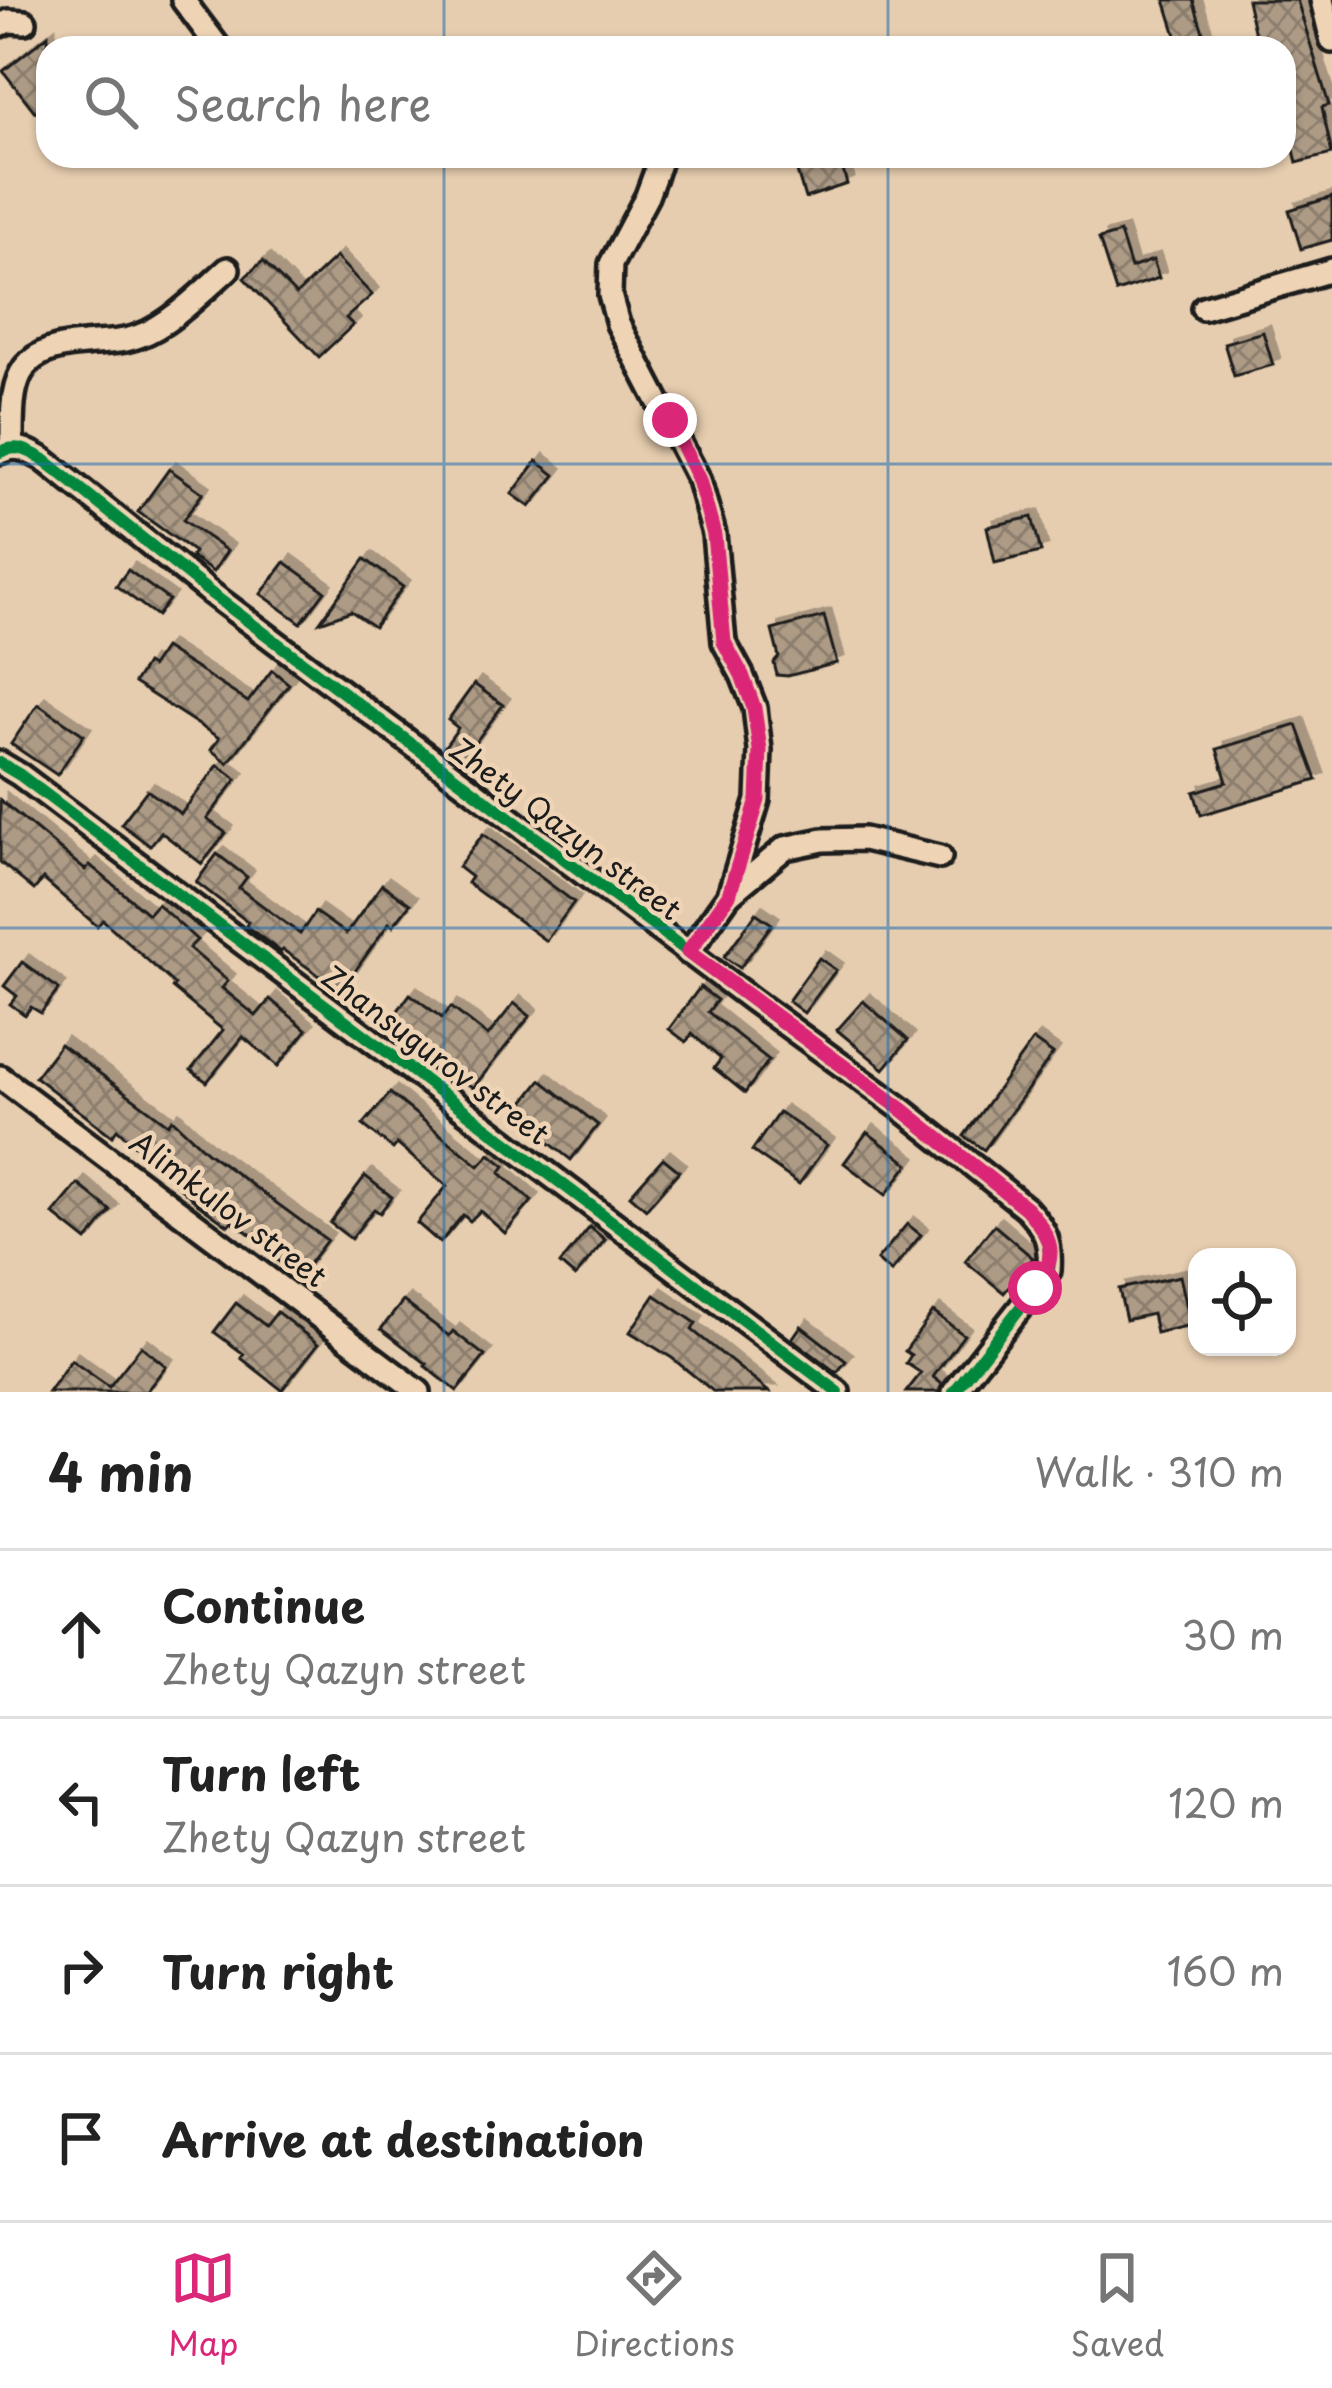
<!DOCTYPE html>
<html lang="en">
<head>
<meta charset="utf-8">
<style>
  :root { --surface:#fff; --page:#f6f6f6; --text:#222; --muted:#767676; --line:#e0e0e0; --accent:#db2777 }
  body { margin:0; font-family:"Playpen Sans",sans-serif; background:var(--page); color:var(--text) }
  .controls { position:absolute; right:36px; bottom:36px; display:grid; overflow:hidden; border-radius:24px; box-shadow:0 3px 9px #0004 }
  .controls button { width:108px; height:108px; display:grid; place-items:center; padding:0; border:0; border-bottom:3px solid var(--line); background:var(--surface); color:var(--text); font:60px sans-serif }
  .stop { position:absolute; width:36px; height:36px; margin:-27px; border:9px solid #db2777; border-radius:50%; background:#fff }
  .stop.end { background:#db2777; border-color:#fff; box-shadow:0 3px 12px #0008 }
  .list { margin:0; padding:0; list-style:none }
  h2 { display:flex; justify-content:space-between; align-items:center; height:156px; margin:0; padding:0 48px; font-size:51px }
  h2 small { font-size:39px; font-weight:400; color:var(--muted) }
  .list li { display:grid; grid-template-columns:78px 1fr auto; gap:36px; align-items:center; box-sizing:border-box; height:168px; padding:0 48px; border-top:3px solid var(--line) }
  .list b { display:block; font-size:45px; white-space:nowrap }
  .list p { margin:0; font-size:39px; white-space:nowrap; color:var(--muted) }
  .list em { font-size:39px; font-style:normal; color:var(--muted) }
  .icon { flex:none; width:66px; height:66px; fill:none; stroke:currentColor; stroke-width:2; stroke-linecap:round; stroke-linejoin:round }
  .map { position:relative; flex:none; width:1332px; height:1392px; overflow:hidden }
  .search { position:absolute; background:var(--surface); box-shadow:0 3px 9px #0004; left:36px; right:36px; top:36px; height:132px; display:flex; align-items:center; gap:30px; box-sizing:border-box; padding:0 42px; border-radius:36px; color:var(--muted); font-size:45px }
  .sheet { height:828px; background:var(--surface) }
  nav { display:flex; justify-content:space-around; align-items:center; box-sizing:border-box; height:168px; border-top:3px solid var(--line); background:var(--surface); font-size:33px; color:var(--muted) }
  nav a { display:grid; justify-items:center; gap:6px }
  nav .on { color:var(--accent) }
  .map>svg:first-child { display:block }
</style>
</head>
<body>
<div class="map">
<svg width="1332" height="1392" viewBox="0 0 1332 1392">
  <defs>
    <pattern id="building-cross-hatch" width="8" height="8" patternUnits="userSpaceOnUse" patternTransform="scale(3)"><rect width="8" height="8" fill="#ad9b86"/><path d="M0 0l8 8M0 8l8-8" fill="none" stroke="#8c7e6d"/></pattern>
    <filter id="shadow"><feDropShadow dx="7" dy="-7" stdDeviation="0" flood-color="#0004"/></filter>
  </defs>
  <rect width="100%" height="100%" fill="#e6cdaf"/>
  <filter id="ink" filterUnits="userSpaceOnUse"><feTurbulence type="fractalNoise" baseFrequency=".00833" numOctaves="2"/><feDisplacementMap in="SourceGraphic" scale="24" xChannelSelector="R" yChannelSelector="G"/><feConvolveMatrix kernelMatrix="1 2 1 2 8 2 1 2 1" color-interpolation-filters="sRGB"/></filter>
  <g filter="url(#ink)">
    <!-- building -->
    <g fill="url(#building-cross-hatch)" stroke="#1c1c1c" stroke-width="3" filter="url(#shadow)">
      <polygon points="1165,0 1193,0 1208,48 1180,48"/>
      <polygon points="1247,0 1297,0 1329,105 1322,107 1332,154 1297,163 1284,107 1284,48 1258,48"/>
      <polygon points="48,35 48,102 35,112 3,71"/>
      <polygon points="811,156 839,156 847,184 805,198 794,162"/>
      <polygon points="1332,197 1332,240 1301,249 1289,210"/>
      <polygon points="1120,233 1131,268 1153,260 1159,278 1116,292 1099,239"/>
      <polygon points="336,257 372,295 346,318 353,325 319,357 244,278 263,261 296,295"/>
      <polygon points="1263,332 1273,365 1234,376 1224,343"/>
      <polygon points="537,461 555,475 530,507 512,494"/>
      <polygon points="169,469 203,493 183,520 227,551 213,572 191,557 194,552 138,512"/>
      <polygon points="1032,517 1041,552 995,563 987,527"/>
      <polygon points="365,559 403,587 374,627 351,611 320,622"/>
      <polygon points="285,562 325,591 301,623 261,594"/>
      <polygon points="128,570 169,600 157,616 116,586"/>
      <polygon points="824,616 837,663 788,676 777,675 774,663 779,657 772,630"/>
      <polygon points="164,648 248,702 272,670 289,684 228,763 211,750 219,738 134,683 146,664 151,667"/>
      <polygon points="474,684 503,705 461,762 443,749 458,728 448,720"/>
      <polygon points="38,704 84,735 57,775 11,744"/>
      <polygon points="1297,725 1317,780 1201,815 1194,792 1227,782 1217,749"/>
      <polygon points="218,765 237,779 207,819 226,833 202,864 161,832 150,846 121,824 147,790 181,814"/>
      <polygon points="0,800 85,870 90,865 148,914 157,904 197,940 189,948 228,981 222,988 256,1016 270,999 307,1030 278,1066 243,1037 207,1082 191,1070 223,1030 172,988 175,985 103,920 97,926 43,879 34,890 0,862"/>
      <polygon points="483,834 574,902 546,941 467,883 471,877 458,867"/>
      <polygon points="217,854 247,877 239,888 300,934 315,912 346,934 382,884 410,904 393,926 389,923 341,991 283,950 281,952 246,926 248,922 196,882"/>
      <polygon points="756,913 772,924 740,968 724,957"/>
      <polygon points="819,958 836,970 804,1013 788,1001"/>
      <polygon points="22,962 59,989 41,1013 31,1007 25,1015 10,1004 17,996 4,986"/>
      <polygon points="700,987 717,1000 708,1012 769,1060 745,1093 714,1068 721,1059 692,1034 686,1042 669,1029"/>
      <polygon points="410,994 442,1018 451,1007 488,1036 514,1003 530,1016 473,1088 388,1024"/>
      <polygon points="863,1001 908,1040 884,1069 837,1030"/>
      <polygon points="1033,1040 1053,1054 984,1150 964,1136"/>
      <polygon points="60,1044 168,1124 172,1119 207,1152 327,1240 299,1277 265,1251 268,1247 232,1221 228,1225 197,1203 117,1129 112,1136 35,1077"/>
      <polygon points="541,1080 598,1125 571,1160 514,1115"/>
      <polygon points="390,1093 479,1166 490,1154 505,1166 500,1173 532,1201 505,1233 480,1211 470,1221 463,1215 440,1243 417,1223 447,1186 397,1144 393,1149 363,1125"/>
      <polygon points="779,1112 827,1145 799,1184 752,1151"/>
      <polygon points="867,1132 909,1164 886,1195 844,1163"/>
      <polygon points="663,1158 679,1171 646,1209 630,1195"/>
      <polygon points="365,1176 392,1197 380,1213 374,1209 351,1239 330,1223"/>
      <polygon points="78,1184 111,1211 87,1241 53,1214"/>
      <polygon points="907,1224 921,1235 891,1272 877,1260"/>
      <polygon points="994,1225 1033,1258 1004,1293 965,1261"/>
      <polygon points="590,1227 605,1240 575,1277 560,1264"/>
      <polygon points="1180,1276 1191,1325 1156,1333 1152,1314 1126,1320 1119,1289"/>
      <polygon points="655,1295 696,1323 692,1330 769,1392 714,1392 672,1358 630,1332"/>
      <polygon points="403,1301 449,1336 453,1331 485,1356 457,1391 425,1366 427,1364 381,1329"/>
      <polygon points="236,1303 266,1326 277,1312 318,1344 282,1390 241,1358 244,1354 214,1332"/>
      <polygon points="933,1312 964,1335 933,1377 942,1384 939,1392 906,1392 921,1373 906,1363 911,1355 905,1351"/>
      <polygon points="801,1326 846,1361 837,1373 792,1339"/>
      <polygon points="141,1346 166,1366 146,1392 48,1392 71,1360 109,1387"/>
    </g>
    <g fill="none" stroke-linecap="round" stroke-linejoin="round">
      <defs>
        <g id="minor">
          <polyline points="183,0 219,48"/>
          <polyline points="1322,0 1332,41"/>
          <polyline points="0,25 9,21 25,22"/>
          <polyline points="661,158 647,196 611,264 610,295 618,324 699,480 714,534 724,642 742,675 755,708 760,750 758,800 729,895"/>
          <polyline points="1203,308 1332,270"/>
          <path d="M12 447C12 386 10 349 84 344 102 342 122 343 139 336 170 325 203 291 228 269"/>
          <path d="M0 452C17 444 27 450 43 459L208 591 752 1000 903 1110 1026 1208C1046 1230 1051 1241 1049 1271L954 1392"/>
          <polyline points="0,763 20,775 838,1392"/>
          <polyline points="688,953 729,895 785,848 823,840 864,839 940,857"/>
          <polyline points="0,1077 419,1392"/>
        </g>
      </defs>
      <!-- minor casing -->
      <use href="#minor" stroke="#1c1c1c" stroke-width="30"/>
      <!-- minor -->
      <use href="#minor" stroke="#eed4b5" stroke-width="21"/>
      <defs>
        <g id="cycleway">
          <path d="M0 452C17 444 27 450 43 459L208 591 752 1000 903 1110 1026 1208C1046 1230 1051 1241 1049 1271L954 1392"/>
          <polyline points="0,763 20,775 838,1392"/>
        </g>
      </defs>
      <!-- cycleway casing -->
      <use href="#cycleway" stroke="#eed4b5" stroke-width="20"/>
      <!-- cycleway -->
      <use href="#cycleway" stroke="#00873e" stroke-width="12"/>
    </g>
  </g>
  <g fill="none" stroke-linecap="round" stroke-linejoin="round" filter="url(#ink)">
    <!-- route -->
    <path stroke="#db2777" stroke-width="15" d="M670 420 699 480 714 535 724 642 742 675 754 708 760 750 758 800 729 895 688 952 903 1110 1026 1208C1052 1237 1060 1256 1035 1288"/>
  </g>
  <!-- grid -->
  <path fill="none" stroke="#1f6fb2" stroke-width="3" stroke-opacity="0.55" d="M444 0V48M888 0V48M444 156V1392M888 156V1392M0 464H1332M0 928H1332"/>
  <g text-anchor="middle" stroke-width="9" stroke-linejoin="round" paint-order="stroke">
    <!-- street labels -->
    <g font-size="30" fill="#1c1c1c" stroke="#eed4b5">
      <text transform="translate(565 830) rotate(37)" y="10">Zhety Qazyn street</text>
      <text transform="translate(435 1056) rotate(37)" y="10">Zhansugurov street</text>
      <text transform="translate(228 1210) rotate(37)" y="10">Alimkulov street</text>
    </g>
  </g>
</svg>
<div class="controls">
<button><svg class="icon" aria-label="locate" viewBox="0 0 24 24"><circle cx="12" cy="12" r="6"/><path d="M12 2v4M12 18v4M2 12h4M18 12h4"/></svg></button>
</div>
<div class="stop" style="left:1035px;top:1288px"></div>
<div class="stop end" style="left:670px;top:420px"></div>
<div class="search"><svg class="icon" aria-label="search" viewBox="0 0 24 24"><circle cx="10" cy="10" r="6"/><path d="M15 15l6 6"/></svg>Search here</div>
</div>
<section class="sheet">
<h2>4 min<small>Walk · 310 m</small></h2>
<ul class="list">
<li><svg class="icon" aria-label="ahead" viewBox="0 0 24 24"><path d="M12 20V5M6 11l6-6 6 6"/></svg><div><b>Continue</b><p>Zhety Qazyn street</p></div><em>30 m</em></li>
<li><svg class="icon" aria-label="left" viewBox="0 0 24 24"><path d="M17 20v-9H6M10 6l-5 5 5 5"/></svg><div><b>Turn left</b><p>Zhety Qazyn street</p></div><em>120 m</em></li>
<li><svg class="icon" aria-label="right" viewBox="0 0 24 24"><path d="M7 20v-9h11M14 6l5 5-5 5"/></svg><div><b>Turn right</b></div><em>160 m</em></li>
<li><svg class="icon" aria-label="arrive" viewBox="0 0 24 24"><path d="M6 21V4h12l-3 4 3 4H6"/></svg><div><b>Arrive at destination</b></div></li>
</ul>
</section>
<nav>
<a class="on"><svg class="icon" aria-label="map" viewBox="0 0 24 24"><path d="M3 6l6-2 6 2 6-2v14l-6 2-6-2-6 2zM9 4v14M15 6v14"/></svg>Map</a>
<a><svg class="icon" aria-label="directions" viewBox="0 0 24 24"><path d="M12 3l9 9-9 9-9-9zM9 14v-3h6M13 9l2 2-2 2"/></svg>Directions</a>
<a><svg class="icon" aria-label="saved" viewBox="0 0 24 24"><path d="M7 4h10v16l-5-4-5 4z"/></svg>Saved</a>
</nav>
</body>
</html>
